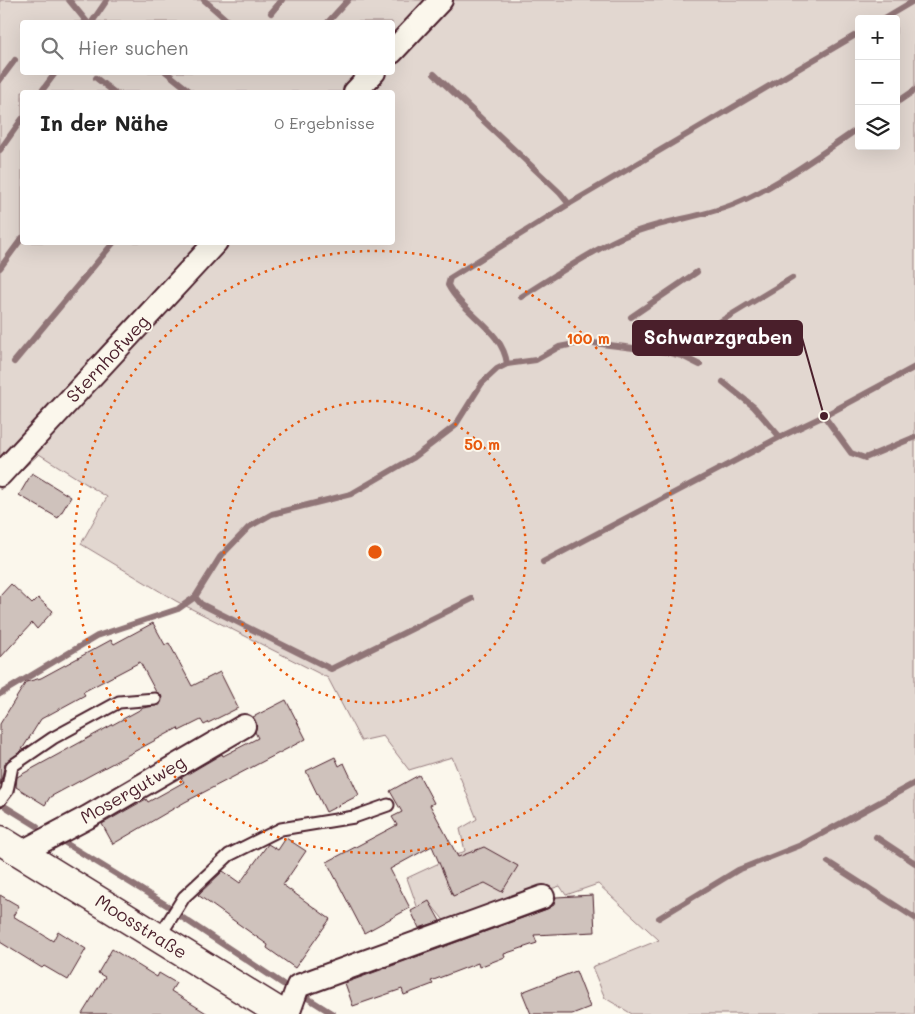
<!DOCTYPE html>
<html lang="de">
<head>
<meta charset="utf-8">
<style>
  :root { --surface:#fff; --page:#f6f6f6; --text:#222; --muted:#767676; --line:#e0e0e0 }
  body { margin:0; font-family:Mali,sans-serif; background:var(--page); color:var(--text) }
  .controls { position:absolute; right:15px; top:15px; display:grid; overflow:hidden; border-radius:5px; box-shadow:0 5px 20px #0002 }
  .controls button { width:45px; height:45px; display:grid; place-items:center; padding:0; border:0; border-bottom:1px solid var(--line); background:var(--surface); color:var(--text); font:25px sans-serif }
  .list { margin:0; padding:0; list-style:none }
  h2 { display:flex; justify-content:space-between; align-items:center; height:65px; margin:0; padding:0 20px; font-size:21px }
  h2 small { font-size:16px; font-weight:400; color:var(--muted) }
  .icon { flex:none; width:28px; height:28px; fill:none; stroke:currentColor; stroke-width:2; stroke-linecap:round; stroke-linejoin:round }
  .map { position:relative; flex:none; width:915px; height:1014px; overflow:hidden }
  .search { position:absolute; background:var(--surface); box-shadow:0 5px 20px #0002; left:20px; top:20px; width:375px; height:55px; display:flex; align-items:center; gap:12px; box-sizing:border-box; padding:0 18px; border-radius:5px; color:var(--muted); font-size:19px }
  .panel { position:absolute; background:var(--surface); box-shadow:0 5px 20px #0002; left:20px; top:90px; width:375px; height:155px; border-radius:5px }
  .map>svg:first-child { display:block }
</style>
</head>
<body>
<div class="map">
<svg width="915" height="1014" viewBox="0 0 915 1014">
  <rect width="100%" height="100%" fill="#fbf7ec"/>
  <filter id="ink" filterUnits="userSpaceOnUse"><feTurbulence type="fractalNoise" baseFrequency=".02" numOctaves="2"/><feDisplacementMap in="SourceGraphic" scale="10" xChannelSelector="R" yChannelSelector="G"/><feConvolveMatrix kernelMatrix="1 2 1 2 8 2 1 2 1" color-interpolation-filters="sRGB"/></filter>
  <g filter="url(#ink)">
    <!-- green -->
    <path fill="#e2d7d0" stroke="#967b7e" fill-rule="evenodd" d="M0 0H915V1014H632L605 998 592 967 659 940 598 884 566 895 560 886 446 923 430 903 418 909 407 878 465 851 460 829 477 819 452 757 409 770 383 736 361 741 328 678 176 601 81 544 107 497 39 454 0 490ZM859 19H896V146H859ZM22 22H392V72H22ZM22 92H392V242H22Z"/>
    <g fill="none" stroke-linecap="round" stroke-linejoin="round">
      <!-- stream -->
      <g stroke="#907477" stroke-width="6">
        <polyline points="69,0 87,22"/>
        <polyline points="204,0 229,22"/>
        <polyline points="271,13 282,0"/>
        <polyline points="883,19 915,0"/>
        <polyline points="92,22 107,0"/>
        <polyline points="328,22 348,0"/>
        <polyline points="166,72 191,92"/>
        <polyline points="434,74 560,193 569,204"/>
        <polyline points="96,78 114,92"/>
        <polyline points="0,80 15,60"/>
        <polyline points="41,92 56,72"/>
        <polyline points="896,103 915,90"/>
        <polyline points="0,150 22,119"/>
        <polyline points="0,268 22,238"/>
        <path d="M521 297C551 278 581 258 612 242 647 224 681 221 717 210 761 198 821 154 859 128"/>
        <polyline points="631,317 697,272"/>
        <polyline points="703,332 792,278"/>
        <polyline points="14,362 114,242"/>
        <path d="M507 364C503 330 463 314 448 285L450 278 569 204 859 33"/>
        <polyline points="723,382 754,407 780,437 824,416 851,453 865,458 915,437"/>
        <polyline points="824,416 915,367"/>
        <polyline points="543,562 780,437"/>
        <polyline points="195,597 201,604 331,669 472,599"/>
        <polyline points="0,694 97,636 178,609 195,597 220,557 249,527 272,514 351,494 413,458 455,426 482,383 497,369 507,364 536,360 559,347 585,342 666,352 682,356 700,365"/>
        <polyline points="6,807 37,826"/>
        <polyline points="876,837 915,863"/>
        <polyline points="59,839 168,906"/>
        <polyline points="828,862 915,918"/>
        <polyline points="180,916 283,984"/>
        <polyline points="659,918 738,870 801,845 915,783"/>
        <polyline points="301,994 333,1014"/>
      </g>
    </g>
    <!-- building -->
    <g fill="#cfc2bc" stroke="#4a1f2b">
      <polygon points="32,473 71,497 58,518 19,495"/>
      <polygon points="11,584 32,604 38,598 53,611 37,629 32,623 0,658 0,596"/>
      <polygon points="153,623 165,645 169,643 192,686 220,672 238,708 204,725 201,720 179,731 178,728 50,797 45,805 16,787 17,777 143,708 160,705 161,695 156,692 140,662 83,692 85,695 41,719 21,751 5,764 0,785 0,724 26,682 41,678 111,640 114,644"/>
      <polygon points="286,700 306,739 185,802 113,844 102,824 146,799 148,802 184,782 181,778 222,754 223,756 258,738 255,732 257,725 253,717"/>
      <polygon points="335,757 339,766 344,763 359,795 326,812 306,771"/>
      <polygon points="419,775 434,803 430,805 458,857 484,847 518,866 502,892 485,883 453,896 432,846 390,869 410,908 364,933 327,862 397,825 392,817 402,812 390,791"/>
      <polygon points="286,838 306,851 283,885 330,919 295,968 267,948 268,945 198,895 223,871 240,883 268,844 278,850"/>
      <polygon points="0,895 19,906 13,916 53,941 58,931 86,949 68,980 44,966 42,968 0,942"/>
      <polygon points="593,895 595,932 534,935 537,943 504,954 505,957 479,967 478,963 431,981 433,984 404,995 402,989 353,1006 345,983 547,909 554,905 556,897"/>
      <polygon points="429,901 440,921 419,928 411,911"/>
      <polygon points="112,949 157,977 159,973 176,983 171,991 208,1014 82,1014 105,977 98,973"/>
      <polygon points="576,971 590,1007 572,1014 531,1014 522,992"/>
    </g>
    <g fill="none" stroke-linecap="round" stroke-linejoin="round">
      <defs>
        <g id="service">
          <polyline points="0,800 7,791 12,766 53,738 119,702 155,699"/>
          <polyline points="159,937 184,897 229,855 281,829 354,817 388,805"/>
        </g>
        <g id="minor">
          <polyline points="392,52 441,0"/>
          <polyline points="355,92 374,72"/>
          <polyline points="0,475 216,242"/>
          <polyline points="20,853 88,817 244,726"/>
          <polyline points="288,1014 298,986 543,897"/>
        </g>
        <polyline id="tertiary" points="0,840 282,1014"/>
      </defs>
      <!-- service casing -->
      <use href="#service" stroke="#4a1f2b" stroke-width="15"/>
      <!-- minor casing -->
      <use href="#minor" stroke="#4a1f2b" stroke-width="26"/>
      <!-- tertiary casing -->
      <use href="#tertiary" stroke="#4a1f2b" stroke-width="31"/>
      <!-- service -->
      <use href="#service" stroke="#fbf7ec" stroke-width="11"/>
      <!-- minor -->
      <use href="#minor" stroke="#fbf7ec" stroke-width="22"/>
      <!-- tertiary -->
      <use href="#tertiary" stroke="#fbf7ec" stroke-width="28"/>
    </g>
  </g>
  <!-- distance rings -->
  <g fill="none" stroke="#e8590c" stroke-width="2.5" stroke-dasharray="2.5 5">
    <circle cx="375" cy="552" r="151"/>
    <circle cx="375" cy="552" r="301"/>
  </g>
  <g text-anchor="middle" stroke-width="4" stroke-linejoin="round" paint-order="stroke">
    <!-- street labels -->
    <g font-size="18" fill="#4a1f2b" stroke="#fbf7ec">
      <text transform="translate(108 359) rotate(-47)" y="6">Sternhofweg</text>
      <text transform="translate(133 790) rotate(-30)" y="6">Mosergutweg</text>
      <text transform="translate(141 927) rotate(32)" y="6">Moosstraße</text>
    </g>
  </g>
  <circle cx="375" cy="552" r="8" fill="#e8590c" stroke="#fbf7ec" stroke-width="2.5"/>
  <g font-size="15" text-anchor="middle" font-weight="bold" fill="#e8590c" stroke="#fbf7ec" stroke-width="4" stroke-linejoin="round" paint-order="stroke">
    <text x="588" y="344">100 m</text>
    <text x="482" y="450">50 m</text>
  </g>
  <!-- callouts -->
  <path fill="none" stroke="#4a1f2b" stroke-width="2" d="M824 416L802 338"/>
  <circle fill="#4a1f2b" stroke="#fbf7ec" stroke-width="2" cx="824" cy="416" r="5"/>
  <rect fill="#4a1f2b" stroke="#4a1f2b" stroke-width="2" x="633" y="321" width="169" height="34" rx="5"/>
  <g font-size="19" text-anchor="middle" font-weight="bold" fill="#fff">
    <text x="718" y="344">Schwarzgraben</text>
  </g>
</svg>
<div class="controls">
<button>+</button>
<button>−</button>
<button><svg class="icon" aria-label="layers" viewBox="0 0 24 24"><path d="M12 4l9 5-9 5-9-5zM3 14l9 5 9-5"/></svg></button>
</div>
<div class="search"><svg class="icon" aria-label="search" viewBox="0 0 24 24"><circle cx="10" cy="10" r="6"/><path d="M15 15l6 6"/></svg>Hier suchen</div>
<section class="panel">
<h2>In der Nähe<small>0 Ergebnisse</small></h2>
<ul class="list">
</ul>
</section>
</div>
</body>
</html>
